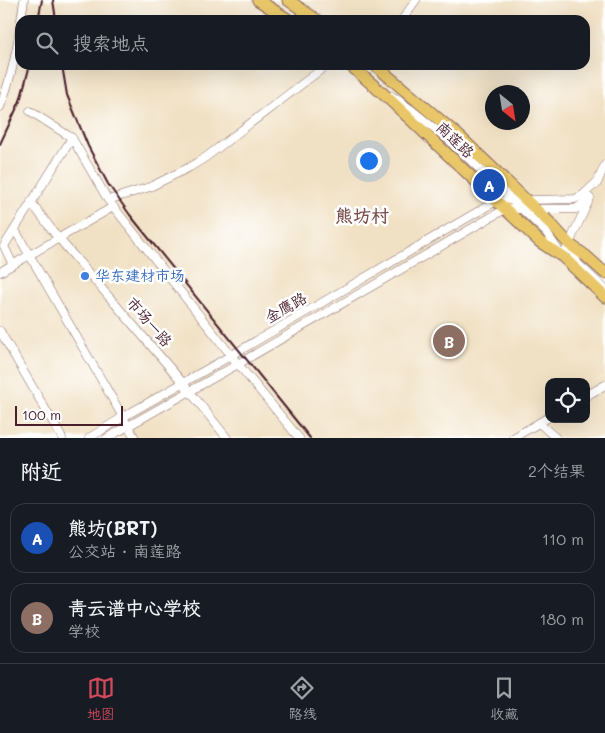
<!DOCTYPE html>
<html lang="zh">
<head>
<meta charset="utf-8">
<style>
  :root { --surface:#171b24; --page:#20242c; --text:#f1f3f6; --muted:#9ea1a6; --line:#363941; --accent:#d1495b }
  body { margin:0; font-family:Mali,"LXGW WenKai TC",sans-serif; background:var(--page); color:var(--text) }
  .controls { position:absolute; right:15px; bottom:15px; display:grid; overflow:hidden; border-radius:10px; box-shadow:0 5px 20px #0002 }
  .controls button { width:45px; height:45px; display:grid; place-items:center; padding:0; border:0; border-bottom:1px solid var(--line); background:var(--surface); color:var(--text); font:25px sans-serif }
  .compass { position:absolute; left:485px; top:85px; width:45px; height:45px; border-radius:50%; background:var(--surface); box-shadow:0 5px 20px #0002; rotate:150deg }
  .scale { position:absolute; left:15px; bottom:12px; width:108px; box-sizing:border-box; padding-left:5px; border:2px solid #4a1f2b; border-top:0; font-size:14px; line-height:18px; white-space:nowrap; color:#4a1f2b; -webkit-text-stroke:4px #fff; paint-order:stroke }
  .you { position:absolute; left:368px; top:160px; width:18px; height:18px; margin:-12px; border:4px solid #fff; border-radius:50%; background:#1a73e8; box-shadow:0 0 0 8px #1a73e833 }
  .badge { display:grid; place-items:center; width:32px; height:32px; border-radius:50%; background:var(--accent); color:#fff; font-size:16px; font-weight:700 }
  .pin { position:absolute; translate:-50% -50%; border:2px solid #fff; box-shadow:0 1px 5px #0006 }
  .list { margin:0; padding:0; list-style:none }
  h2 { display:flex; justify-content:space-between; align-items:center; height:65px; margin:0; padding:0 20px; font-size:21px }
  h2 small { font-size:16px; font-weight:400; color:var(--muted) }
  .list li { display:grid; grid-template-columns:32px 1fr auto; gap:15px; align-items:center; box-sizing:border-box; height:70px; margin:0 10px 10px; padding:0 10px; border:1px solid var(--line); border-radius:15px }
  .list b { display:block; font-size:19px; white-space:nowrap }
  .list p { margin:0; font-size:16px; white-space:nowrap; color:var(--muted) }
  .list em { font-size:16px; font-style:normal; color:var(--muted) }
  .icon { flex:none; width:28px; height:28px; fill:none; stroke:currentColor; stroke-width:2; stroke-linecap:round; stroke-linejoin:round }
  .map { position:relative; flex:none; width:605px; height:438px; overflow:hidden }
  .search { position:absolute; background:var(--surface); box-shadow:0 5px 20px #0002; left:15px; right:15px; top:15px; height:55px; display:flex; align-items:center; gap:12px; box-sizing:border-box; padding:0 18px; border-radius:15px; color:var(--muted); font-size:19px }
  .sheet { height:225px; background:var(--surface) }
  nav { display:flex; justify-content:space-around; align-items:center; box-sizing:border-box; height:70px; border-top:1px solid var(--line); background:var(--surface); font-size:14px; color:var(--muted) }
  nav a { display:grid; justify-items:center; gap:2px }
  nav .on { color:var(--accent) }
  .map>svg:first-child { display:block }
</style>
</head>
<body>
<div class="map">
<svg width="605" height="438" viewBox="0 0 605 438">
  <rect width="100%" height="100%" fill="#fff"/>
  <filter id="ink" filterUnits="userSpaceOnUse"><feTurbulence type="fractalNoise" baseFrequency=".02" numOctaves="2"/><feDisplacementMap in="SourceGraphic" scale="10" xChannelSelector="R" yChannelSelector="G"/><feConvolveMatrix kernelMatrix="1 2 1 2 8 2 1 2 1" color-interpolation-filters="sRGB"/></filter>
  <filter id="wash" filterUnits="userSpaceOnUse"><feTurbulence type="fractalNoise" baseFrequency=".0096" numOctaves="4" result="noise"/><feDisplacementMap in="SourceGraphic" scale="20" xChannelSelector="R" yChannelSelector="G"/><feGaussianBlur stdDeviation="1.12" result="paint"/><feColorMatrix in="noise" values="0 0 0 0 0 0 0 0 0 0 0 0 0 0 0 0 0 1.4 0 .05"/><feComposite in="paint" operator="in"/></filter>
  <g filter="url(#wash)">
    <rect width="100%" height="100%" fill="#f1e1c4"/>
  </g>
  <g filter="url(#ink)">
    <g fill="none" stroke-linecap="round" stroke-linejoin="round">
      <defs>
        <g id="minor">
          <polyline points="21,20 24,0"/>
          <polyline points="402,20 416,0"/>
          <polyline points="392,96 412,110 451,142 546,232 560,253"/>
          <path d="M0 107C10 82 16 55 20 28"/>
          <polyline points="30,111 72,138 108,200 238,364 299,438"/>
          <polyline points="596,185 605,165"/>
          <polyline points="108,200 150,187 190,167 206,157 327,65"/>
          <polyline points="31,202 55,234 183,383 227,438"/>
          <polyline points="15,230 135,438"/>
          <polyline points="570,247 578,264 605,289"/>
          <polyline points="563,257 589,200"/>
          <polyline points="13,265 4,246 72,138"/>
          <polyline points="0,272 113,207"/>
          <polyline points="0,331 62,438"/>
          <polyline points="586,396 605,385"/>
          <polyline points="539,423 556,438"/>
          <polyline points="89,438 123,417 239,351 496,201 575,199 583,195 598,181"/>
          <polyline points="107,438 238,364 505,209 576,209 590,198"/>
          <polyline points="513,438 549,417"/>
        </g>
        <g id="highway">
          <polyline points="258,0 289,20"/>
          <polyline points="288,0 317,20"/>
          <polyline points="350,65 388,98 540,242 563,257 605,297"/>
          <polyline points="375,65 460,137 552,225 569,244 586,256 605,273"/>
        </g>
      </defs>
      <!-- minor casing -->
      <use href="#minor" stroke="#846361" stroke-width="9"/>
      <!-- highway casing -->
      <use href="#highway" stroke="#846361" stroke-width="13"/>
      <!-- minor -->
      <use href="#minor" stroke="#fff" stroke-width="8"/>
      <!-- highway -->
      <use href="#highway" stroke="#e9c769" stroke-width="11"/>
      <!-- rail -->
      <g stroke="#4a1f2b" stroke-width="2">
        <polyline points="53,0 56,20"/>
        <polyline points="38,20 42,0"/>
        <polyline points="62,65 67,95 88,146 108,184 130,215 310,438"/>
        <polyline points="0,144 20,101 30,65"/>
      </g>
    </g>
  </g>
  <!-- markers -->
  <circle fill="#3f7fe0" stroke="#fff" stroke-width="2" cx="85" cy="276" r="5"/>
  <g text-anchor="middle" stroke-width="5" stroke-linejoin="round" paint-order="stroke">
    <!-- street labels -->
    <g font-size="15" fill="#4a1f2b" stroke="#fff">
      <text transform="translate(455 140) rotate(43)" y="5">南莲路</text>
      <text transform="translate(286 308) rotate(-30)" y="5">金鹰路</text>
      <text transform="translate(149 322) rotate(49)" y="5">市场一路</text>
    </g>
    <!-- shop labels -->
    <g font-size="15" fill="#366cbe" stroke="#fff" text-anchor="start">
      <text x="95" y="281">华东建材市场</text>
    </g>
    <!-- quarter labels -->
    <g font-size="18" font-weight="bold" fill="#7b4f4b" stroke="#fff">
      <text x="362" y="222">熊坊村</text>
    </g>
  </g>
</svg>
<div class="controls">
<button><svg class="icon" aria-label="locate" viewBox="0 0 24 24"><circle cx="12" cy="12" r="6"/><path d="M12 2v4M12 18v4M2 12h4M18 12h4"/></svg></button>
</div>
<svg class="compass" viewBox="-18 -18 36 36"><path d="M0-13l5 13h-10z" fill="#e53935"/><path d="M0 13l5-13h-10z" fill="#9ea1a6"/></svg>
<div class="scale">100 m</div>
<div class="you"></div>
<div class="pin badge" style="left:489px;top:185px;background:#1a4fb4">A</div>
<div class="pin badge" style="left:449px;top:341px;background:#8d6e63">B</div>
<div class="search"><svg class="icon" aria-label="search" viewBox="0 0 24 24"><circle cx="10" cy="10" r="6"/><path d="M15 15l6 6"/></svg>搜索地点</div>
</div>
<section class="sheet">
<h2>附近<small>2个结果</small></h2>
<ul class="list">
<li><span class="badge" style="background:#1a4fb4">A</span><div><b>熊坊(BRT)</b><p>公交站 · 南莲路</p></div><em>110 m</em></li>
<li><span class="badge" style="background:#8d6e63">B</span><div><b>青云谱中心学校</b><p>学校</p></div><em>180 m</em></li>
</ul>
</section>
<nav>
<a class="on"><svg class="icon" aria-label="map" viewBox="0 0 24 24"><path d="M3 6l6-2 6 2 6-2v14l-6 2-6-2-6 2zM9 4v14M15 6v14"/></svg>地图</a>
<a><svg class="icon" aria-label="directions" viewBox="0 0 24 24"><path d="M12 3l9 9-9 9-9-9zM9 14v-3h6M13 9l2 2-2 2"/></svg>路线</a>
<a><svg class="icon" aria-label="saved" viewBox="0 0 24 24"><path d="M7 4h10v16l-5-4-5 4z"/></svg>收藏</a>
</nav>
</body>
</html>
